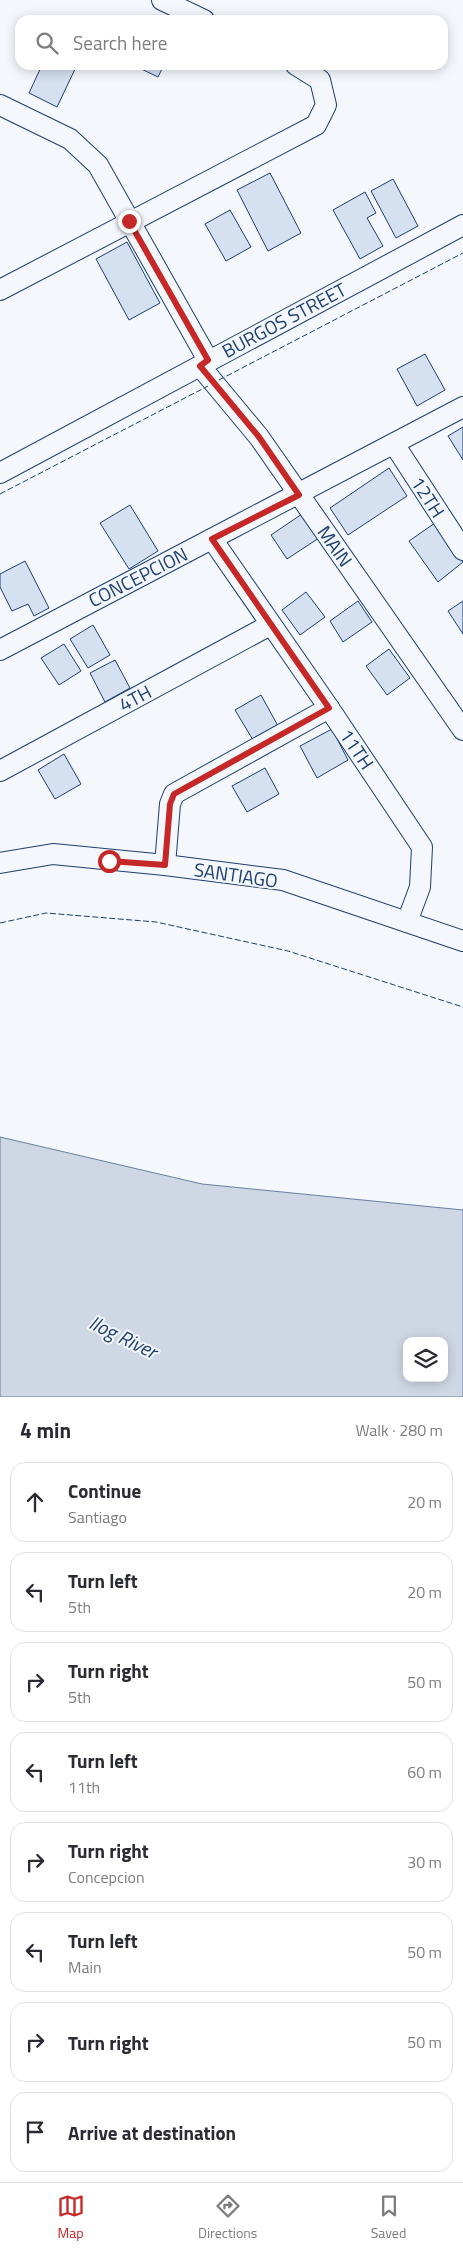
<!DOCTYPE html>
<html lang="en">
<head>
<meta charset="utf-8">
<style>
  :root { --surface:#fff; --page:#f2f2f3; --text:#2b2b33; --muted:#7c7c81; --line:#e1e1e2; --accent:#c62828 }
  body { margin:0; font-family:"Titillium Web",sans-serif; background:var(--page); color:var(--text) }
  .controls { position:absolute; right:15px; bottom:15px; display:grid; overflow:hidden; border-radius:10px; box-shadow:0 2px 12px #0003 }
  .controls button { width:45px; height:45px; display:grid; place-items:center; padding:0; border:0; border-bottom:1px solid var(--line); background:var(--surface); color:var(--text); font:25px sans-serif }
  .stop { position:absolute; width:15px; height:15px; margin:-11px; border:4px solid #c62828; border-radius:50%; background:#fff }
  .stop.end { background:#c62828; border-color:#fff; box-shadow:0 1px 5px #0008 }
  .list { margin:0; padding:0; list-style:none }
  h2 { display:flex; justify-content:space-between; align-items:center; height:65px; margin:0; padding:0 20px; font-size:21px }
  h2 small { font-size:16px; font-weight:400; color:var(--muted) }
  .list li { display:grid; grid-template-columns:32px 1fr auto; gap:15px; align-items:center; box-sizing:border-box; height:80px; margin:0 10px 10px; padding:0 10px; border:1px solid var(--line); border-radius:15px }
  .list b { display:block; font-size:19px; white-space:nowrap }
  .list p { margin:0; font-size:16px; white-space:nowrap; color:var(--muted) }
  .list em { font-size:16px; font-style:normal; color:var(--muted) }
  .icon { flex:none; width:28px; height:28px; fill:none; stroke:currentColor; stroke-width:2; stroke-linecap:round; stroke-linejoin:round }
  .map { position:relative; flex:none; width:463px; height:1397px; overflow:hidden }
  .search { position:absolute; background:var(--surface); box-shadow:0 2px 12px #0003; left:15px; right:15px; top:15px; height:55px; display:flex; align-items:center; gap:12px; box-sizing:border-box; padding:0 18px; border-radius:15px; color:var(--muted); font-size:19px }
  .sheet { height:785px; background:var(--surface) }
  nav { display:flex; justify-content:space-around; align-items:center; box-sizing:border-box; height:70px; border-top:1px solid var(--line); background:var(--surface); font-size:14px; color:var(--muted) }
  nav a { display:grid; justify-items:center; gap:2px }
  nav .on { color:var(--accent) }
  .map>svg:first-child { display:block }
</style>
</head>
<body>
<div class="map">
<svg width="463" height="1397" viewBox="0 0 463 1397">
  <rect width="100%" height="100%" fill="#f4f7fb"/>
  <!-- water -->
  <path fill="#cfd7e4" stroke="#687fa3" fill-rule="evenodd" d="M0 1137 202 1184 463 1210V1397H0ZM407 1341H444V1378H407Z"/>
  <!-- building -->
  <g fill="#d5e0f0" stroke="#1d3f73">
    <polygon points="42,65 77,65 57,107 29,93"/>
    <polygon points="133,65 164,65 158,77"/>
    <polygon points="270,173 301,233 268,251 237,190"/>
    <polygon points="393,179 418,226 396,238 371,191"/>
    <polygon points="365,192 376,213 367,218 383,246 360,259 333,210"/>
    <polygon points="230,210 251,247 226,261 205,224"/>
    <polygon points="127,242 160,303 129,320 96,259"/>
    <polygon points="425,354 445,390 417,406 397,369"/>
    <polygon points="463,427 463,460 448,436"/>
    <polygon points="389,468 407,496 348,535 330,508"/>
    <polygon points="130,505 158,551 129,569 100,523"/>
    <polygon points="302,514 319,538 287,559 271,535"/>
    <polygon points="435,523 463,562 438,582 409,541"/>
    <polygon points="25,561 49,608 34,616 28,604 12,611 0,587 0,574"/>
    <polygon points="306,592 325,617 300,635 282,610"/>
    <polygon points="358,601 372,622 343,642 330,621"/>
    <polygon points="463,601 463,634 448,611"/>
    <polygon points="93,625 110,655 88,668 70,639"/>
    <polygon points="64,644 81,671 59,685 41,658"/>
    <polygon points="389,649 410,678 387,695 366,666"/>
    <polygon points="115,660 130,688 105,702 90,673"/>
    <polygon points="261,695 278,726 253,740 235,710"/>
    <polygon points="332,729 348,760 317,778 300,746"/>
    <polygon points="64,754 81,784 55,799 38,770"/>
    <polygon points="265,768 279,794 247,812 232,786"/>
  </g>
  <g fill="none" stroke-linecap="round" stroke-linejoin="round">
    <defs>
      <g id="street">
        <polyline points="162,0 204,20"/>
        <polyline points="0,105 70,139 98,165 208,360"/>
        <polyline points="0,290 316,125 326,105 320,80 296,65"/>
        <polyline points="200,366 259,437 463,730"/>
        <polyline points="394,444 463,550"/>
        <polyline points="0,473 463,225"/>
        <polyline points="212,539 329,708 422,847 420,887 407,922"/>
        <path d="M0 650C154 568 309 489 463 407"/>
        <polyline points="0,771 270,625"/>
        <polyline points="0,863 53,854 165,865 283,880 463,941"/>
        <polyline points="165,865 170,804 174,794 329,708"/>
      </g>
    </defs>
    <!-- street casing -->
    <use href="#street" stroke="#1d3f73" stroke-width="22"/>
    <!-- street -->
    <use href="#street" stroke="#f4f7fb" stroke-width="20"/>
    <!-- fence -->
    <g stroke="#1d3f73" stroke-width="1" stroke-dasharray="6 2.5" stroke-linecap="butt">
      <polyline points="219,380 463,253"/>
      <polyline points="0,494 208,386"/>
      <polyline points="0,923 46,913 156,922 288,951 463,1007"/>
    </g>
  </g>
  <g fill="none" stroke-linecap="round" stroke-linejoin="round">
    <!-- route -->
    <polyline stroke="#c62828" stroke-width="6" points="109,861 165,865 170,804 174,794 329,708 212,539 299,495 259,437 200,366 208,360 129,221"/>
  </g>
  <g text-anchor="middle" stroke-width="4" stroke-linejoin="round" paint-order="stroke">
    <!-- street labels -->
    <g font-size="19" fill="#1d3f73" stroke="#f4f7fb">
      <text transform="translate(284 320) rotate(-28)" y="7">BURGOS STREET</text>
      <text transform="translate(428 497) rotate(57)" y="7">12TH</text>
      <text transform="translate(335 546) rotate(55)" y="7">MAIN</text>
      <text transform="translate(138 577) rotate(-27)" y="7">CONCEPCION</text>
      <text transform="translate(135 698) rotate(-28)" y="7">4TH</text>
      <text transform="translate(357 749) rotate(56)" y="7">11TH</text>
      <text transform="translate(236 875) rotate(8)" y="7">SANTIAGO</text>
    </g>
    <!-- water labels -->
    <g font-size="20" font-style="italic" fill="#1d3f73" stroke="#f4f7fb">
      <text transform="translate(123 1337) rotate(26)" y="7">Ilog River</text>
    </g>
  </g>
</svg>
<div class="controls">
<button><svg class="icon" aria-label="layers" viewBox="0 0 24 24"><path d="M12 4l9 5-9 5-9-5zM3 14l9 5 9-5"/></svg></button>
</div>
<div class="stop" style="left:109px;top:861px"></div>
<div class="stop end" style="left:129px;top:221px"></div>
<div class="search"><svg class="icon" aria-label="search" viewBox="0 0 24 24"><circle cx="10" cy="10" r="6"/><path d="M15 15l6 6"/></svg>Search here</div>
</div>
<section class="sheet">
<h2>4 min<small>Walk · 280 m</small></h2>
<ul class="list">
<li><svg class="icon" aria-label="ahead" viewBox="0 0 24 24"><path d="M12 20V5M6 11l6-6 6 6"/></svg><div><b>Continue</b><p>Santiago</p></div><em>20 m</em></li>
<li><svg class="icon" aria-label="left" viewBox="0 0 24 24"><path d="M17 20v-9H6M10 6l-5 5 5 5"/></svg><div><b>Turn left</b><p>5th</p></div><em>20 m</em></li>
<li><svg class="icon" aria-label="right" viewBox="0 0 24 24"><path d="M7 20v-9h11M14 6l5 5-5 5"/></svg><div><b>Turn right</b><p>5th</p></div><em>50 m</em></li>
<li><svg class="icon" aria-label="left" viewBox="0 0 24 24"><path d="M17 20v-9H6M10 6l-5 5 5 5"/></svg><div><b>Turn left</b><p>11th</p></div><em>60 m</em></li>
<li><svg class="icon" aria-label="right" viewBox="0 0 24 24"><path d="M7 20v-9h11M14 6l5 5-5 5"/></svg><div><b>Turn right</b><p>Concepcion</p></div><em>30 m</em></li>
<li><svg class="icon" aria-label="left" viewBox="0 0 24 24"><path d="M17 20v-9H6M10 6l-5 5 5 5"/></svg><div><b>Turn left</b><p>Main</p></div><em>50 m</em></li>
<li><svg class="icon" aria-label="right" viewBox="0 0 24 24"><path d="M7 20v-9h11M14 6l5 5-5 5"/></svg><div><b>Turn right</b></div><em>50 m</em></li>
<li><svg class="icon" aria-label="arrive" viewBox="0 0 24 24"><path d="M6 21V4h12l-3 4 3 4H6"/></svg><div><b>Arrive at destination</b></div></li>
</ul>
</section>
<nav>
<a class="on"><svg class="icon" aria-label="map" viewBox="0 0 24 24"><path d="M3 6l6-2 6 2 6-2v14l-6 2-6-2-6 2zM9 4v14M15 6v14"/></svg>Map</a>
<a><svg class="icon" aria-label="directions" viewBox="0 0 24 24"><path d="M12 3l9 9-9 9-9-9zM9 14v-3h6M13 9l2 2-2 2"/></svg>Directions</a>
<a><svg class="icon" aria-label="saved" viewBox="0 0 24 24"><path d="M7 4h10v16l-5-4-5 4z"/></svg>Saved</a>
</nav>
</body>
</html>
